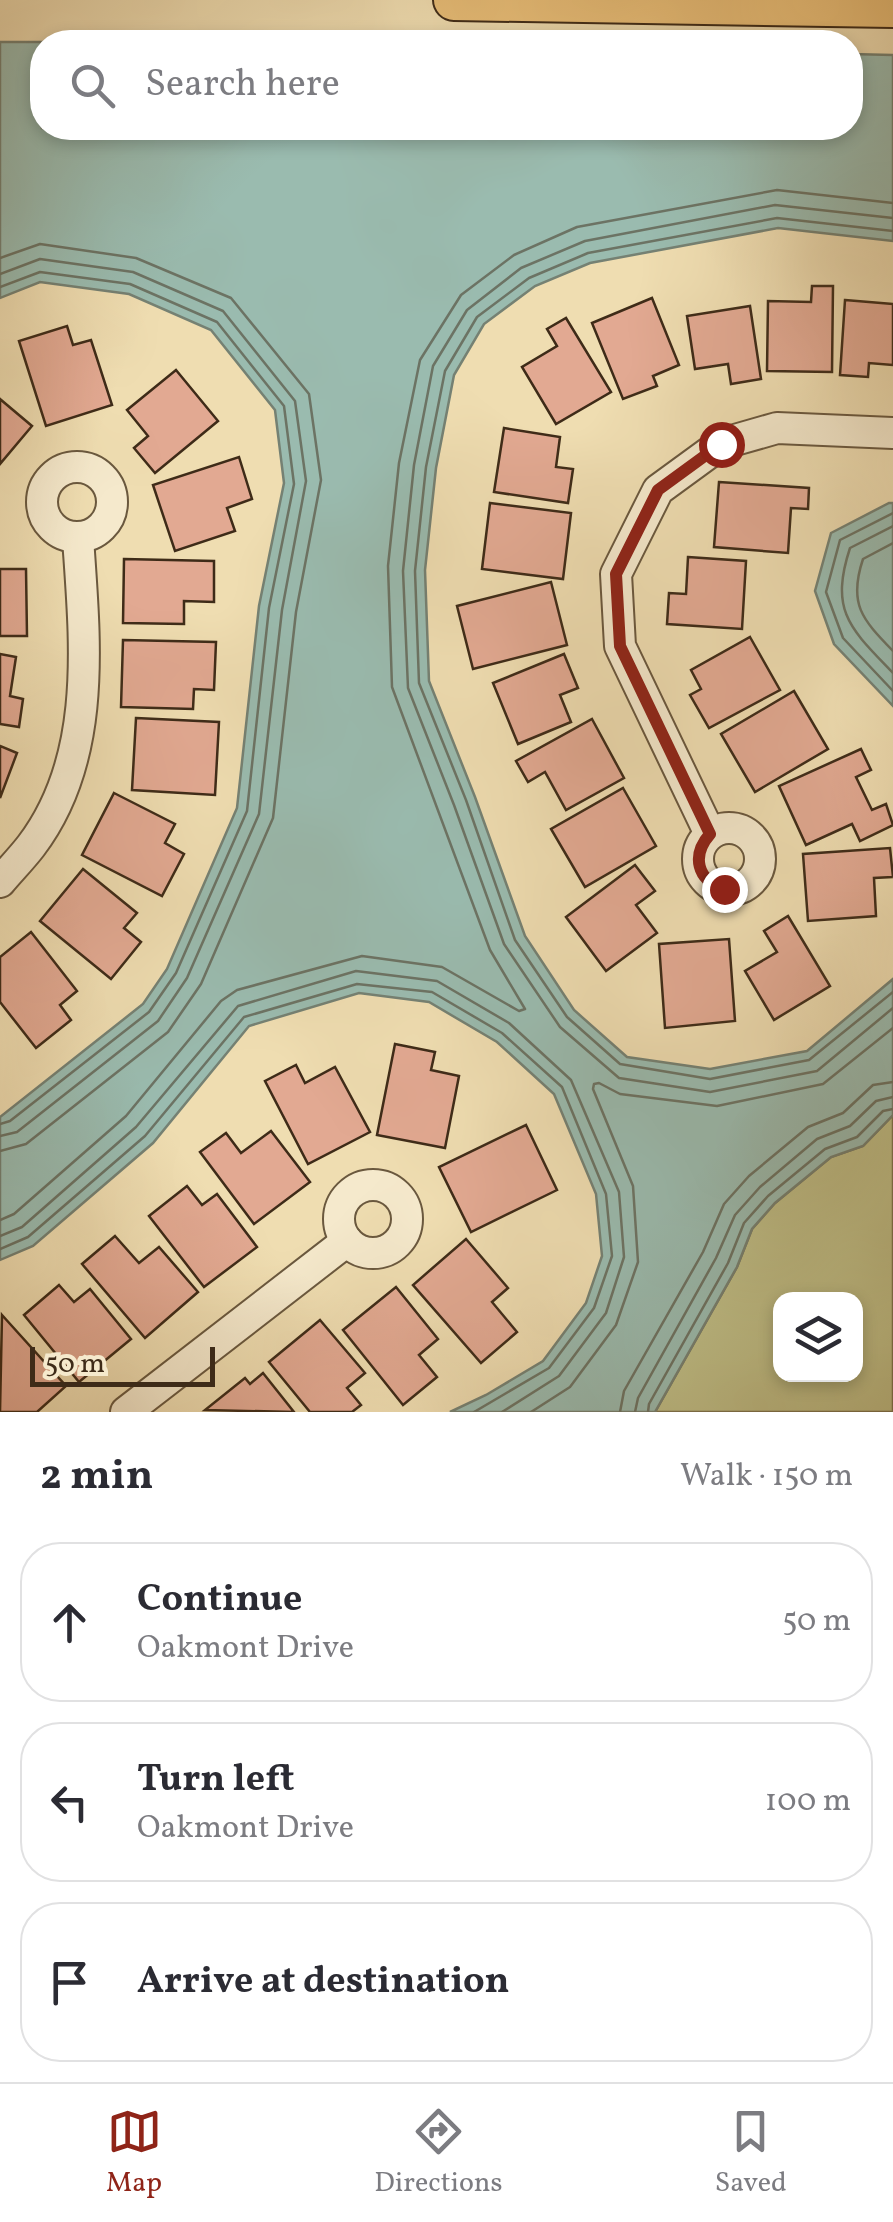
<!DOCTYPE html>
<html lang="en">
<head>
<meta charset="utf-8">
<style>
  :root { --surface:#fff; --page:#f2f2f3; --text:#2b2b33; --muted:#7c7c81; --line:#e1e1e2; --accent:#8f2418 }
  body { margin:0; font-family:Vollkorn,serif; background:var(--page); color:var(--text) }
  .controls { position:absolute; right:30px; bottom:30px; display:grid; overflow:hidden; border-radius:20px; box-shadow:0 5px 15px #0003 }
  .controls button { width:90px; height:90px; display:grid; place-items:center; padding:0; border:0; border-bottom:2px solid var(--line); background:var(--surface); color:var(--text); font:50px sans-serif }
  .scale { position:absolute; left:30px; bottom:25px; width:185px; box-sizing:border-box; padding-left:10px; border:5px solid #3e2b18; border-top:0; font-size:28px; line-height:35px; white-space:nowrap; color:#3e2b18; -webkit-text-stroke:8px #f5e9cc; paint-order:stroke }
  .stop { position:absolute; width:30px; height:30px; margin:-22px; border:8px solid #8f2418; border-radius:50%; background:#fff }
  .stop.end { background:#8f2418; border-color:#fff; box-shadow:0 2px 10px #0008 }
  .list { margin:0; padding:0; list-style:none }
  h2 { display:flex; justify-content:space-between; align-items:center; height:130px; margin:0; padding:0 40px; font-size:42px }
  h2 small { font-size:32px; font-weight:400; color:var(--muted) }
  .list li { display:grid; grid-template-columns:65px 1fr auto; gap:30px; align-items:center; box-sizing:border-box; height:160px; margin:0 20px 20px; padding:0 20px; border:2px solid var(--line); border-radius:40px }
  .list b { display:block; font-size:38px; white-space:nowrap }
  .list p { margin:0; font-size:32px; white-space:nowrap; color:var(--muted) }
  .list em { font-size:32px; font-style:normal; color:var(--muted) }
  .icon { flex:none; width:55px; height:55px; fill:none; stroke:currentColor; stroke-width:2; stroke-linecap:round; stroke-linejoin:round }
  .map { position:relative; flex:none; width:893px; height:1412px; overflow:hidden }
  .search { position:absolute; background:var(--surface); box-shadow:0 5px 15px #0003; left:30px; right:30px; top:30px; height:110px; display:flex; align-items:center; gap:25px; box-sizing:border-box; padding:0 35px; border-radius:40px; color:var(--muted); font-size:38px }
  .sheet { height:670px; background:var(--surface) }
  nav { display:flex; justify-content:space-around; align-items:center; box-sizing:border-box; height:140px; border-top:2px solid var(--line); background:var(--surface); font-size:28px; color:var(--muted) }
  nav a { display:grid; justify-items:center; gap:5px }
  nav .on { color:var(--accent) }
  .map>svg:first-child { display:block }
</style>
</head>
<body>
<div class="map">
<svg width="893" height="1412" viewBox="0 0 893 1412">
  <rect width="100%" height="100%" fill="#efddb1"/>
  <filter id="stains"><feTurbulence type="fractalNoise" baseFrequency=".002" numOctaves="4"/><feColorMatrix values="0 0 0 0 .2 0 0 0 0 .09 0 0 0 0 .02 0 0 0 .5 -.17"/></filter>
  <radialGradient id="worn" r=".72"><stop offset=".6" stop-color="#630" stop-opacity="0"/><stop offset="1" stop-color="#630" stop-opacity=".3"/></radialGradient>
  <!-- green -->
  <path fill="#bfbf88" stroke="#7e7550" stroke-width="2.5" fill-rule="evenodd" d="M893 1115V1412H655L737 1267 752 1229 775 1203 831 1157 863 1146ZM780 1300H856V1374H780Z"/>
  <!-- water -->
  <g fill="#9abbaf" stroke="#758173" stroke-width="2.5">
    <polygon points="0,42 56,42 42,42 42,128 850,128 851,54 893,55 893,241 778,228 590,263 535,286 484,324 454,375 436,468 425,570 429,681 475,797 525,936 574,1010 627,1057 710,1069 807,1051 893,979 893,1115 863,1146 831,1157 775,1203 752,1229 737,1267 655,1412 450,1412 486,1395 543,1361 586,1303 602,1256 596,1194 554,1094 497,1042 429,1002 359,993 249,1026 153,1143 33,1246 0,1260 0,1117 143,1004 167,969 237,808 259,606 284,483 275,410 211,330 129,294 40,282 0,298"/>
    <polygon points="889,503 893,503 893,706 834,644 815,591 831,533"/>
  </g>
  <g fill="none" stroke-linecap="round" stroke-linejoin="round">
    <!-- shore -->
    <g stroke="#6c7364" stroke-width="2.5">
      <polyline points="893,218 775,205 585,241 521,268 467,310 433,366 414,465 403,571 408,688 454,805 504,944 560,1027 619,1078 710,1092 817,1071 893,1008"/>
      <polyline points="893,231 777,218 588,253 529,278 477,317 445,371 426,467 415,571 419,683 466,800 515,940 567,1017 620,1064 710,1079 809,1060 893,992"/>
      <polyline points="0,258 40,244 136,258 231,298 309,394 321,480 296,612 273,818 201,984 168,1032 26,1144 0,1151"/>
      <polyline points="0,274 40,259 133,272 223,311 295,401 306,481 282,610 259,814 187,978 158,1021 17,1132 0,1136"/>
      <polyline points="0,287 40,272 130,284 217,322 284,406 294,484 269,608 247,811 176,973 149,1012 10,1121 0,1124"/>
      <polyline points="893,513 840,540 826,592 843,638 893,691"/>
      <path d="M893 526 850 548C829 612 851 629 893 673"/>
      <path d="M893 543 863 559C848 604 862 619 893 651"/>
      <polyline points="0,1220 14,1214 126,1116 221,1001 237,990 362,956 442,967 519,1011 525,1009 490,950 392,687 388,566 399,463 420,360 461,295 514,255 577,227 777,190 893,203"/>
      <polyline points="0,1236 22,1227 136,1127 238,1006 356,971 437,981 509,1023 571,1080 619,1192 624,1257 606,1313 559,1376 502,1412"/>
      <polyline points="0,1249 28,1237 145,1136 244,1017 357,984 432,992 502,1033 562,1087 606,1194 612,1256 594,1308 549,1368 474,1412"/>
      <polyline points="531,1412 570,1387 616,1325 638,1262 633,1186 593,1089 594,1084 599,1083 620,1094 717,1106 823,1084 893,1028"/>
      <polyline points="620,1412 624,1391 703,1252 724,1204 749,1176 808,1127 843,1113 873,1085 893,1082"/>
      <polyline points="635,1412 638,1398 716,1258 735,1215 760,1187 817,1139 850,1126 876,1101 893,1097"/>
      <polyline points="648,1412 649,1404 728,1263 744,1223 768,1196 825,1149 857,1137 883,1111 893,1109"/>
    </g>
  </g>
  <!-- building -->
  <g fill="#e2a992" stroke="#3e2b18" stroke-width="2.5">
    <polygon points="812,286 833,286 832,372 767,371 768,301 811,302"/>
    <polygon points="652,298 679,365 653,376 657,386 623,399 592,323"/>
    <polygon points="845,300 893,304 893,365 869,363 868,377 840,375"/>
    <polygon points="750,306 761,379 731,384 728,364 695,369 687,316"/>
    <polygon points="566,318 611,392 556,424 522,367 557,346 547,329"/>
    <polygon points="67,326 73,345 91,340 112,405 46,426 19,341"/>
    <polygon points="176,370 218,421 155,473 134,448 148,436 127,410"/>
    <polygon points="0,399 32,426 0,464"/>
    <polygon points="504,428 560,437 556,467 573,469 568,503 494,492"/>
    <polygon points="239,457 252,499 227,508 235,531 175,551 153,485"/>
    <polygon points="719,482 809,488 808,509 791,508 788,553 714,547"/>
    <polygon points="490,503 571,513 563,579 482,569"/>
    <polygon points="688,557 746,561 742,629 667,624 669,593 686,594"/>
    <polygon points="124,559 214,561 214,602 184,601 184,624 123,623"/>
    <polygon points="0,569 26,569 27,636 0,636"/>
    <polygon points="551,582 567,645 473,669 457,606"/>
    <polygon points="750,637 780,690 709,728 690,695 701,689 691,670"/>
    <polygon points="123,640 216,642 214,690 194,689 193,709 121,707"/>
    <polygon points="0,654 16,657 10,696 23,699 19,727 0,724"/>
    <polygon points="564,654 578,688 560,695 571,722 518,744 493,683"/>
    <polygon points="794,691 828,749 755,792 721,734"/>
    <polygon points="136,718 219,722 215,795 132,790"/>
    <polygon points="592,719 624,778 566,810 545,772 528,782 516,761"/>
    <polygon points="0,746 17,753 0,798"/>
    <polygon points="861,749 871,770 856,777 872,810 886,804 893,825 860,841 852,824 806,845 779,786"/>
    <polygon points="623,788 656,846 585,887 551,829"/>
    <polygon points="114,793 175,824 165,843 184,854 162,896 82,855"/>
    <polygon points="890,848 893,877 874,878 876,916 808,921 803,854"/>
    <polygon points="635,865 655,891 636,905 657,933 606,971 566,917"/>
    <polygon points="83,869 137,913 124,928 141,942 111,979 40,921"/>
    <polygon points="788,916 830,986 774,1020 745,971 777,952 764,931"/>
    <polygon points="31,932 77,991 60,1005 71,1020 36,1048 0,1002 0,957"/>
    <polygon points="729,939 735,1021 665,1028 659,944"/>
    <polygon points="395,1044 435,1052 431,1070 459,1076 445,1148 377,1135"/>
    <polygon points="296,1065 305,1083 335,1067 370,1132 308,1164 265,1081"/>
    <polygon points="526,1125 557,1190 471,1232 439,1167"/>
    <polygon points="271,1131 310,1182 254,1224 200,1152 226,1133 241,1153"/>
    <polygon points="187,1186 202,1205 217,1194 257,1247 204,1287 149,1216"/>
    <polygon points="115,1236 139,1263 159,1247 198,1292 145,1338 82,1264"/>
    <polygon points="466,1239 508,1288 492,1302 517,1332 481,1363 413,1285"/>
    <polygon points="59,1285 74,1302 90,1289 131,1339 79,1382 24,1315"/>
    <polygon points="396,1287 438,1339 419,1355 437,1377 403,1405 343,1330"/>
    <polygon points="2,1315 66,1386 37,1412 0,1412"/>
    <polygon points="320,1320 365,1373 347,1388 361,1405 352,1412 310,1412 269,1362"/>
    <polygon points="263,1373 294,1412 205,1410 245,1378 250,1384"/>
  </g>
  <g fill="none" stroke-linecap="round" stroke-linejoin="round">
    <defs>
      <g id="minor">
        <circle cx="77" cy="502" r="35"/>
        <circle cx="729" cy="859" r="31"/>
        <polyline points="710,834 620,646 616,574 658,490 721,444 777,428 893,433"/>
        <path d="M0 882C10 870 21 859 31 846 98 758 85 641 78 538"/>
        <circle cx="373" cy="1219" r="34"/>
        <polyline points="126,1412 347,1241"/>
      </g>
      <polyline id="major" points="454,0 893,7"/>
    </defs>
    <!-- minor casing -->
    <use href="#minor" stroke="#6a583e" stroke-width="34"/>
    <!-- major casing -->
    <use href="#major" stroke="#3e2b18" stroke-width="44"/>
    <!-- minor -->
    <use href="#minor" stroke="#f5e9cc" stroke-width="30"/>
    <!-- major -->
    <use href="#major" stroke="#e8be78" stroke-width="40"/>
  </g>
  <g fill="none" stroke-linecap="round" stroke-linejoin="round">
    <!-- route -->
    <path stroke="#8f2418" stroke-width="12" d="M721 444 658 490 616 574 620 646 710 834C691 856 697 880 724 889"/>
  </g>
  <rect width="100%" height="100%" filter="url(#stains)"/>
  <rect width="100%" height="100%" fill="url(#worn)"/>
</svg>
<div class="controls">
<button><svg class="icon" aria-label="layers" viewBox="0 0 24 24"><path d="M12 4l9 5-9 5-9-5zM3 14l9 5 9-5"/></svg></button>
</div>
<div class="scale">50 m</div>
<div class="stop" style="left:721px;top:444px"></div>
<div class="stop end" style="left:724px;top:889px"></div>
<div class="search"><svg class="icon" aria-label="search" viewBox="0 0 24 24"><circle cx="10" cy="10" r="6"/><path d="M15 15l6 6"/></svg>Search here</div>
</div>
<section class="sheet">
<h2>2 min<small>Walk · 150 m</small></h2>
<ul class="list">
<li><svg class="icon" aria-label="ahead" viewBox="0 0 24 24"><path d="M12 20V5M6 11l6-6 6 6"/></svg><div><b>Continue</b><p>Oakmont Drive</p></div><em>50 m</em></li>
<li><svg class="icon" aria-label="left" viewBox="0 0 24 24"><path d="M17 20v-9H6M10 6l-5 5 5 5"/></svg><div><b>Turn left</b><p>Oakmont Drive</p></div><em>100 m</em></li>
<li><svg class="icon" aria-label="arrive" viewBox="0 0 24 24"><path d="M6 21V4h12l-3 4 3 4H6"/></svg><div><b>Arrive at destination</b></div></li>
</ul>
</section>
<nav>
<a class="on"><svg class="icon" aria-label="map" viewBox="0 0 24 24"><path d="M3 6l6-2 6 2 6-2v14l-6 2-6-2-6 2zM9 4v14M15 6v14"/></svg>Map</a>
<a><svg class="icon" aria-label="directions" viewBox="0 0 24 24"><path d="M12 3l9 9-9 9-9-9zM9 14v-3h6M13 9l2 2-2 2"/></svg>Directions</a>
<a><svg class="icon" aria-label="saved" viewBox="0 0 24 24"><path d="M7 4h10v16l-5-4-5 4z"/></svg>Saved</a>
</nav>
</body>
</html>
